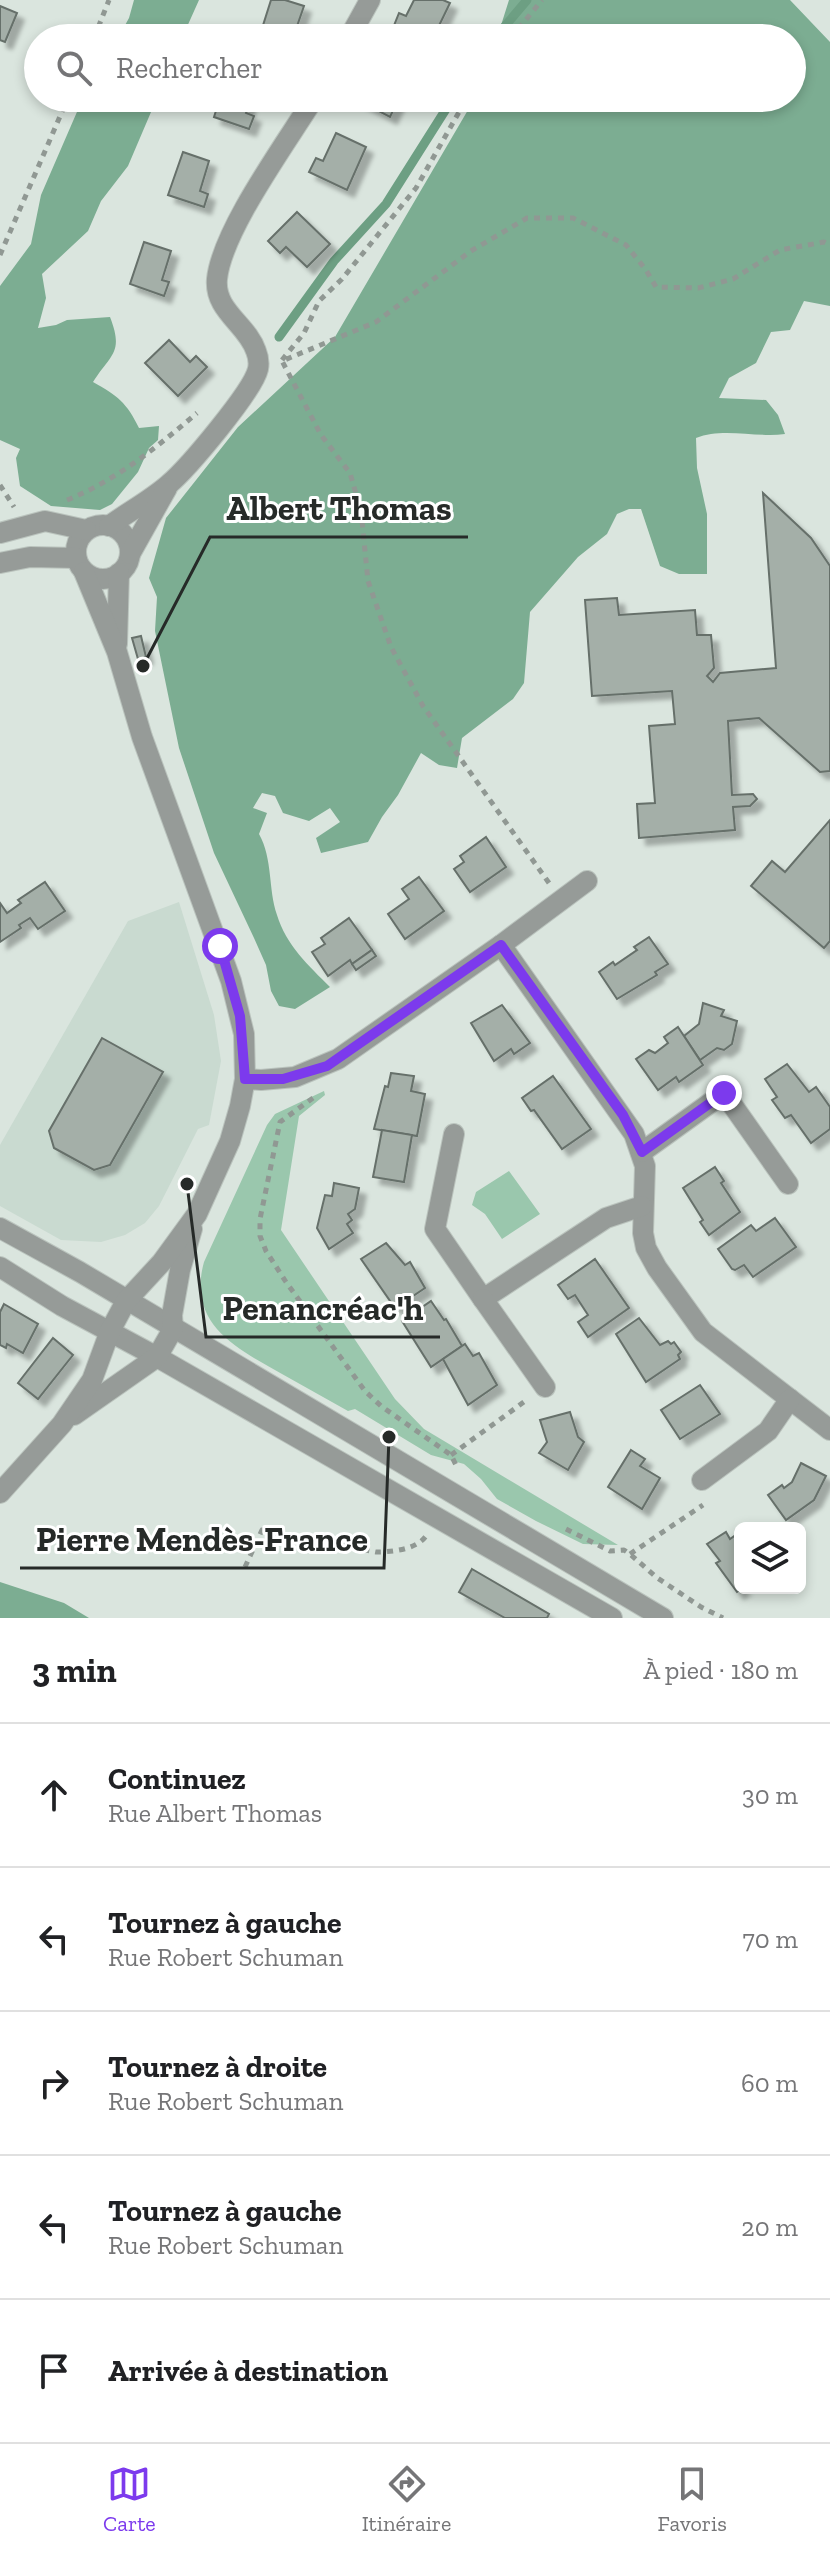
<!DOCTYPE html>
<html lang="fr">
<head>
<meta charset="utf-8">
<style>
  :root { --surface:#fff; --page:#f6f6f6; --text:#202124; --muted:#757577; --line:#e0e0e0; --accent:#7c3aed }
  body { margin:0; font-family:"Zilla Slab",serif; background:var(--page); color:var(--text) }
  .controls { position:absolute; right:24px; bottom:24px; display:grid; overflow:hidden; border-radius:12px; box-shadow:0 4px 12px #0003 }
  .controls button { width:72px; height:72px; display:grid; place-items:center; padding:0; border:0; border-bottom:2px solid var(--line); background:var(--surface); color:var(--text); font:40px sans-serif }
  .stop { position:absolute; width:24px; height:24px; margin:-18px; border:6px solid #7c3aed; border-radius:50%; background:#fff }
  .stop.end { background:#7c3aed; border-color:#fff; box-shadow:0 2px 8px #0008 }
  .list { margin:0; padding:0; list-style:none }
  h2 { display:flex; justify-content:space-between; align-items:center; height:104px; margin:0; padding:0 32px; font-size:34px }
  h2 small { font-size:26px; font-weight:400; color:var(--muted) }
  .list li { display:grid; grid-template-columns:52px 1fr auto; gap:24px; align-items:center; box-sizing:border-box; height:144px; padding:0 32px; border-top:2px solid var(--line) }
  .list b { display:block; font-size:30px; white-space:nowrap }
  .list p { margin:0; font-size:26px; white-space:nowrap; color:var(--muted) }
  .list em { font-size:26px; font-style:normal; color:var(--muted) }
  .icon { flex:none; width:44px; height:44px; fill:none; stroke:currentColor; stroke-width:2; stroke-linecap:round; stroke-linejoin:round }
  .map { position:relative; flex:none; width:830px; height:1618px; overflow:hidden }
  .search { position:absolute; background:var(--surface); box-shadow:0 4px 12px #0003; left:24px; right:24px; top:24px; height:88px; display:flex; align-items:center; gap:20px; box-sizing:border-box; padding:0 28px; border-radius:44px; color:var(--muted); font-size:30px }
  .sheet { height:824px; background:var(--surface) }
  nav { display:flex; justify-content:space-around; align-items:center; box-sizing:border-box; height:112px; border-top:2px solid var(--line); background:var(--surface); font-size:22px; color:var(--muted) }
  nav a { display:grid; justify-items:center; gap:4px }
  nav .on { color:var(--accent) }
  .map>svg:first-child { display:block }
</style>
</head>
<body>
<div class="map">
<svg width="830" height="1618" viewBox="0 0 830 1618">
  <defs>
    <filter id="shadow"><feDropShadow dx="7" dy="7" stdDeviation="2" flood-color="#0004"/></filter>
  </defs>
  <rect width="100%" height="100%" fill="#dae5de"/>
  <!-- built -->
  <polygon fill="#c9dad0" points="179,902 214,1015 221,1061 209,1125 198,1129 159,1206 145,1223 125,1235 101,1242 61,1240 0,1206 0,1145 128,921"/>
  <!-- green -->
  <g fill="#9ac7ad">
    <path d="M324 1091 325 1095 299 1116 281 1230 395 1399 424 1429 618 1545 583 1544 536 1521 497 1499 481 1479 464 1464 431 1455 355 1409 348 1411C326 1399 304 1386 282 1374 236 1348 187 1324 204 1262L267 1125 275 1114Z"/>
    <polygon points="509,1171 540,1214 502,1239 485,1214 472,1205 476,1192"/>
  </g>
  <!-- forest -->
  <g fill="#7cad92">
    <polygon points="134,0 199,0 182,38 118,38 129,18"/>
    <path d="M509 0H790L830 42V306L804 301 790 330 771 332 756 363 729 378 719 398 766 400 778 415 785 434C756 438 723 427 696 438L697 468 707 514V574H679L660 566 641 509H629L617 514 607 534 578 557 530 612 524 683 513 699 462 738 457 768 439 765 421 753 398 795 382 817 368 842 321 853 316 838 340 822 330 808 309 821 283 813 275 796 262 793 253 808 267 813 259 834C273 859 268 889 277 915 286 945 309 966 330 987L295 1009 279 1006 271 991 266 965 254 938 214 853 179 748 155 631 157 597 149 578 166 518 238 427 335 337 475 98H792V38H497Z"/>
    <path d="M83 98H157L128 166 101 201 88 231 42 274 46 298 38 328 56 325 67 320 110 317C124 353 111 354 93 382 117 395 127 403 139 428L159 426 158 440 149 448 138 472 112 504 100 510 51 506 20 486 16 458 20 449 0 440V286L31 244 41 195Z"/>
    <polygon points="0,1582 64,1603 89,1618 0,1618"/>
  </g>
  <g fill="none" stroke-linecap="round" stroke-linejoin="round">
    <!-- stream -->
    <g stroke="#6d9f83" stroke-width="9">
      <polyline points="495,38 527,0"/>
      <polyline points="279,337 334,261 386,204 453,98"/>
    </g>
  </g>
  <!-- building -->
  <g fill="#a4afa8" stroke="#66706a" stroke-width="2" filter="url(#shadow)">
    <polygon points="271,0 285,0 304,6 294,35 302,38 259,38"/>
    <polygon points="414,0 443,0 450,3 433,38 415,38 393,28 399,13 406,16"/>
    <polygon points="0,6 17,13 5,42 0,40"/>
    <polygon points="220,98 250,98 246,113 254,116 249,129 214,117"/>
    <polygon points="354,98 399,98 390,117"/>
    <polygon points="336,133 366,147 347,190 309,172 316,158 323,161"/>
    <polygon points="183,152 209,161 200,191 208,194 204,207 168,195"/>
    <polygon points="297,212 330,244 307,267 286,247 280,253 268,241"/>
    <polygon points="144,242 171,251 162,280 169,282 164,296 130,284"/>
    <polygon points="169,340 190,362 196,356 207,367 178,396 145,363"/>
    <polygon points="763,493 811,538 830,566 830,771 820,772 759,718 728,721 732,795 753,794 757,799 750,806 733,807 735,830 639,838 637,804 655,803 649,726 675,724 672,691 592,696 585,600 617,598 619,615 695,610 697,635 711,635 714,668 707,676 713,682 720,673 776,668"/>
    <polygon points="141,636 146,657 138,659 132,638"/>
    <polygon points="830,820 830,941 824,948 751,886 772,861 785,872"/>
    <polygon points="486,837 506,867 470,892 454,869 464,862 460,856"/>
    <polygon points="419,877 444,911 405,939 388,914 409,899 402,889"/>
    <polygon points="45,882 65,911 38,929 30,918 19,925 21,928 0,942 0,903 7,913 21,903 18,900"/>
    <polygon points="349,918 372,950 352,964 350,960 328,976 312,952 325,944 321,938"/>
    <polygon points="649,937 668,964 655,972 657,975 617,999 599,972 613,962 615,965 637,950 634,947"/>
    <polygon points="372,950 376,956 356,970 352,964"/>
    <polygon points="703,1003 724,1010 721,1016 737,1021 732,1044 724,1050 717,1048 700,1060 684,1036 699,1024"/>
    <polygon points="502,1005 530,1043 514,1054 511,1049 494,1061 471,1023"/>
    <polygon points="678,1027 703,1065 679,1082 676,1077 658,1090 636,1059 649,1050 655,1053 668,1043 664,1037"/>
    <polygon points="102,1038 163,1072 110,1165 94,1170 54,1148 49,1131"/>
    <polygon points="787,1064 809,1092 816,1087 830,1107 830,1129 811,1143 791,1115 785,1118 772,1100 777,1097 765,1079"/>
    <polygon points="391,1073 414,1076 411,1091 425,1094 417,1136 374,1129 385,1086 388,1087"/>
    <polygon points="553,1076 591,1129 562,1149 534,1110 531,1111 522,1098"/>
    <polygon points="382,1130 412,1135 404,1182 373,1177"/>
    <polygon points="715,1167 724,1181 721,1183 740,1212 709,1235 700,1222 703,1220 683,1188"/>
    <polygon points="334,1183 359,1188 355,1209 348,1214 352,1220 347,1224 353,1233 329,1249 317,1228 325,1195 332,1196"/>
    <polygon points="775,1218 796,1247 753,1277 744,1265 735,1270 732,1269 718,1249 751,1225 756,1231"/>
    <polygon points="386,1243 405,1265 410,1262 425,1288 395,1308 361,1259"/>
    <polygon points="595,1259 629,1308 588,1337 578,1322 588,1315 575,1295 568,1299 558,1285"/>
    <polygon points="431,1301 444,1320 446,1319 462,1346 431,1367 402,1321"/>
    <polygon points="4,1304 38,1324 23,1353 7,1344 6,1348 0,1345 0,1312"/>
    <polygon points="639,1318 660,1345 668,1341 671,1344 674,1342 681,1352 678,1355 680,1359 646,1382 616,1334"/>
    <polygon points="53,1338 73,1355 38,1399 18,1383"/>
    <polygon points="465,1344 473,1356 479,1353 497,1385 468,1405 443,1359"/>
    <polygon points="700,1385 720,1414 680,1439 661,1410"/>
    <polygon points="570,1412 578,1437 584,1442 568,1470 539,1453 547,1442 540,1420"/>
    <polygon points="631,1450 645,1459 640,1466 660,1478 642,1509 608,1487"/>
    <polygon points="801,1463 826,1476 814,1500 786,1520 768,1495 782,1485 784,1488 792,1482"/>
    <polygon points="726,1532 730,1539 740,1532 740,1588 743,1588 737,1592 716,1563 720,1561 707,1544"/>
    <polygon points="472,1569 549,1614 547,1618 505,1618 459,1592"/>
  </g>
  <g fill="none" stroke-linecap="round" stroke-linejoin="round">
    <defs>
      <g id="minor">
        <polyline points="349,38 370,0"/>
        <circle cx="103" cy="552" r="27"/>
        <path d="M109 526C128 512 151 500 169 484 188 468 253 391 258 369 259 364 258 356 256 351 247 324 214 311 217 279 222 230 287 142 314 98"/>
        <polyline points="0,533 45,521 86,530"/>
        <polyline points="130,554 167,488"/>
        <polyline points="0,563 30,557 76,558"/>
        <polyline points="117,644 119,573"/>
        <polyline points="501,945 634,1134 645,1166 643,1233 646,1248 657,1268 703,1332 830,1430"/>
        <polyline points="245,1079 261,1080 295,1077 338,1059 501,945 587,881"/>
        <polyline points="454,1134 435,1229 483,1299 606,1218 642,1206"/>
        <polyline points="642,1152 724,1093 788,1184"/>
        <polyline points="0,1228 80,1272 663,1618"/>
        <polyline points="0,1267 62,1306 157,1357 612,1618"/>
        <polyline points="483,1299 545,1387"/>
        <polyline points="74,1415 157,1357 173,1329 172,1315 180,1270 192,1229"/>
        <polyline points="702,1480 768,1431 790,1399"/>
        <polyline points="0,1493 62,1424 92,1380 110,1331 126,1301 162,1262 197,1214 230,1141 240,1106 245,1079 244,1034 231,981 142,737 117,652 84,572"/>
      </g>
    </defs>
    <!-- minor casing -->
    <use href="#minor" stroke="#bac3bd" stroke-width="22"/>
    <!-- path -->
    <g stroke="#909893" stroke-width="5" stroke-dasharray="6 6" stroke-linecap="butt">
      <polyline points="94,38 109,0"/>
      <polyline points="511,38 542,0"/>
      <polyline points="0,255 68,98"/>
      <polyline points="282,360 304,333 319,301 342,279 416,188 467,98"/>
      <polyline points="0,485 14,507"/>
      <path d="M67 500C117 480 157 447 197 413"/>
      <polyline points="549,883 423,706 391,647 368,581 361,511 350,473 321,435 282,361 376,322 471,251 527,218 573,218 626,245 646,270 656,287 698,288 733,279 780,250 824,242 830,245"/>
      <polyline points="313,1098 280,1122 260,1219 260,1236 266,1251 286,1282 365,1391 381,1406 451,1455 457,1467"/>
      <polyline points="451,1455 528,1399"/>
      <polyline points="566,1529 610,1551 624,1550 630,1554 656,1577 701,1607 723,1618"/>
      <polyline points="630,1554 703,1505"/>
      <path d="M245 1567 262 1530 376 1552C391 1552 416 1550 426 1536"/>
    </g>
    <!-- minor -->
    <use href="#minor" stroke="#969b98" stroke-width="20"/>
  </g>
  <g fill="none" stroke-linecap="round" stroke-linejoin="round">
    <!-- route -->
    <polyline stroke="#7c3aed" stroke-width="10" points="220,946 240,1016 245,1079 283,1079 327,1066 501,945 623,1115 642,1152 724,1093"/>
  </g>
  <!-- callouts -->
  <path fill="none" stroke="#262a28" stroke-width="3" d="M143 666L210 537H468M187 1184L206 1337H440M389 1437L384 1568H20"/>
  <g fill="#262a28" stroke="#fff" stroke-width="3">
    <circle cx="143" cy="666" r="8"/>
    <circle cx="187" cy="1184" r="8"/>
    <circle cx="389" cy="1437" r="8"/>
  </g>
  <g font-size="34" text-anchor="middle" font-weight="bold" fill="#262a28" stroke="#fff" stroke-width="6" stroke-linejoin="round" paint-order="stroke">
    <text x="339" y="520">Albert Thomas</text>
    <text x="323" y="1320">Penancréac'h</text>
    <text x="202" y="1551">Pierre Mendès-France</text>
  </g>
</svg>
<div class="controls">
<button><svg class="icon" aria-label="layers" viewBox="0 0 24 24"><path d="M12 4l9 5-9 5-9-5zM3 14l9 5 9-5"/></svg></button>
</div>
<div class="stop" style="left:220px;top:946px"></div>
<div class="stop end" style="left:724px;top:1093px"></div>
<div class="search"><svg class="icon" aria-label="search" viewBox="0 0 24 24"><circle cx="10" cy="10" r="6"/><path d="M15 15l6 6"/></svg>Rechercher</div>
</div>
<section class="sheet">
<h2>3 min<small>À pied · 180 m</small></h2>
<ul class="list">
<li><svg class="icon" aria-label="ahead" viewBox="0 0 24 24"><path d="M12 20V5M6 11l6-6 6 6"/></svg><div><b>Continuez</b><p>Rue Albert Thomas</p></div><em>30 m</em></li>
<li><svg class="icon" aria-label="left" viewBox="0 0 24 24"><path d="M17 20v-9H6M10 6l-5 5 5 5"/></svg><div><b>Tournez à gauche</b><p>Rue Robert Schuman</p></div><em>70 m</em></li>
<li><svg class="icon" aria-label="right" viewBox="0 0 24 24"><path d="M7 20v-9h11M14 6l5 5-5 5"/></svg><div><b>Tournez à droite</b><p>Rue Robert Schuman</p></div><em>60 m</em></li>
<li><svg class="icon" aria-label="left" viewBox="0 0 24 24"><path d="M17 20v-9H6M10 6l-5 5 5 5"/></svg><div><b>Tournez à gauche</b><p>Rue Robert Schuman</p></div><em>20 m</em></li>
<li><svg class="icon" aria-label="arrive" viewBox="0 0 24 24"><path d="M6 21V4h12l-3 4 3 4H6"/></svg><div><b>Arrivée à destination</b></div></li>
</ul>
</section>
<nav>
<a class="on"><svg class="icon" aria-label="map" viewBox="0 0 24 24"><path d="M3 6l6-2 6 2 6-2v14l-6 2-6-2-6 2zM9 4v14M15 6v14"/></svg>Carte</a>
<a><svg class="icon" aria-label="directions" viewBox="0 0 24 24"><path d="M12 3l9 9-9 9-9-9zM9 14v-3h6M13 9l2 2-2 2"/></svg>Itinéraire</a>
<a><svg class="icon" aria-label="saved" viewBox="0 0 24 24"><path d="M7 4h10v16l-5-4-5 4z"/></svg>Favoris</a>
</nav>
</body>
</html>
